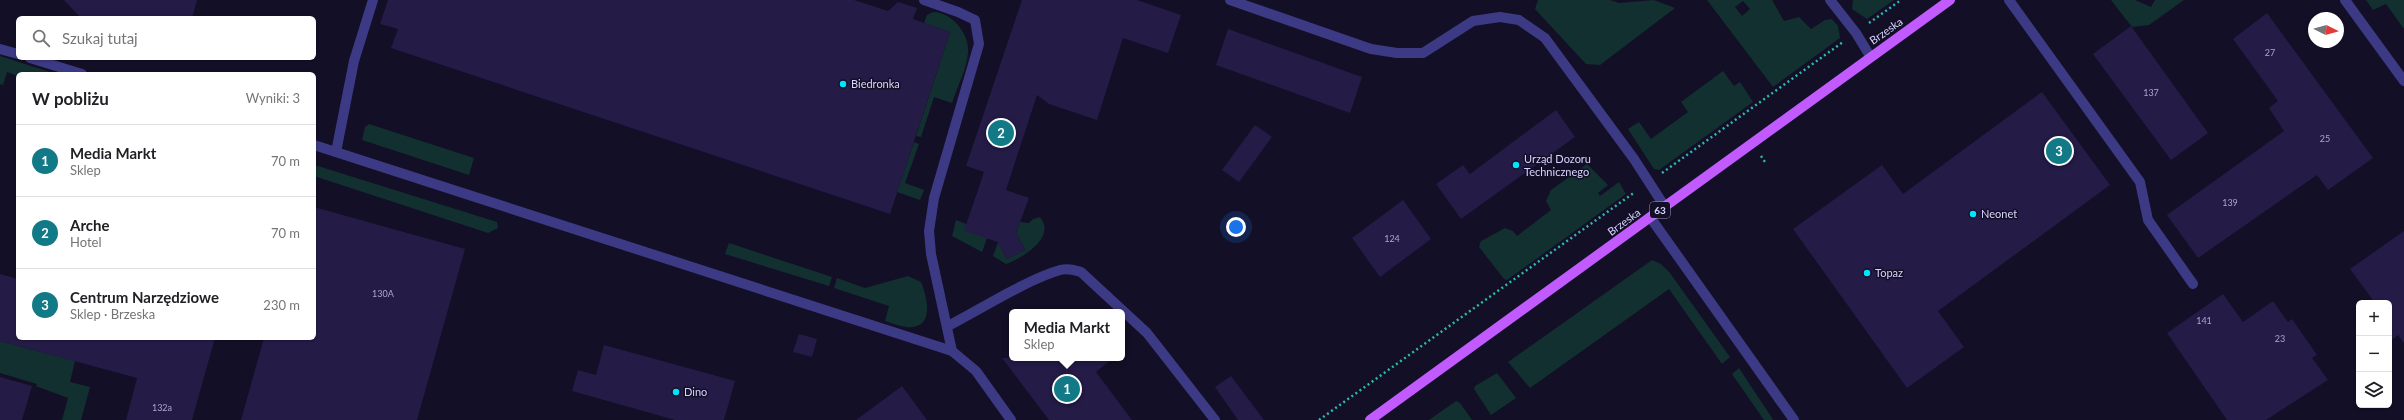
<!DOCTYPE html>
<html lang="pl">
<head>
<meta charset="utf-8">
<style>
  :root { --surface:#fff; --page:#f2f2f2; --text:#202124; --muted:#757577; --line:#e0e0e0; --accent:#127987 }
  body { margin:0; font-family:Lato,sans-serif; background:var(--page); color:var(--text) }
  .controls { position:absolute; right:12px; bottom:12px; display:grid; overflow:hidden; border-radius:6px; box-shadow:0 1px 3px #0004 }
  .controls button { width:36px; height:36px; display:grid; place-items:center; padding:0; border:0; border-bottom:1px solid var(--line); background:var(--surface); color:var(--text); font:20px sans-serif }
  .compass { position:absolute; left:2308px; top:12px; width:36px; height:36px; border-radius:50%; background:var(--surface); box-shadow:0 1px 3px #0004; rotate:95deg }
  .you { position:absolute; left:1236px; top:227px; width:14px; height:14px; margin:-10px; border:3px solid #fff; border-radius:50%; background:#1a73e8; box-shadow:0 0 0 6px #1a73e833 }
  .badge { display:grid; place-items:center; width:26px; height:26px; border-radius:50%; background:var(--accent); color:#fff; font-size:13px; font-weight:700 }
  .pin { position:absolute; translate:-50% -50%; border:2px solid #fff; box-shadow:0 1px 4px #0006 }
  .popup { position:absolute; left:1009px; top:309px; width:116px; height:52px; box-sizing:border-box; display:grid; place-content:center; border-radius:6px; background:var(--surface); filter:drop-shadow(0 1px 3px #0005); font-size:13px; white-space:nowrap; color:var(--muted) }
  .popup b { font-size:15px; color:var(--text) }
  .popup::after { content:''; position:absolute; left:50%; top:100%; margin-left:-8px; border:8px solid transparent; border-top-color:var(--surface) }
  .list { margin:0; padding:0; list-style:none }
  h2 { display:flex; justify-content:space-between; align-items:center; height:52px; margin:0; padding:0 16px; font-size:17px }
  h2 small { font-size:13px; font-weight:400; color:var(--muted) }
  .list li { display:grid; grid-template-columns:26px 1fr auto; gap:12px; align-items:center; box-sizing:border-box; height:72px; padding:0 16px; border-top:1px solid var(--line) }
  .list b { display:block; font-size:15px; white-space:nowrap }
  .list p { margin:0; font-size:13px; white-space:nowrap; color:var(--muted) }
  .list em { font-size:13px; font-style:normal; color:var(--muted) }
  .icon { flex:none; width:22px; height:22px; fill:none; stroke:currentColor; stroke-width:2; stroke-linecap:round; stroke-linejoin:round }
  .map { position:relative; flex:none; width:2404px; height:420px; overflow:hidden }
  .search { position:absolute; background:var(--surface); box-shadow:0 1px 3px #0004; left:16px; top:16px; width:300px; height:44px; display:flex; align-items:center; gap:10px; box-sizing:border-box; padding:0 14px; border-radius:6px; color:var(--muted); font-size:15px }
  .panel { position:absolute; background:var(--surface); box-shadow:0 1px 3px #0004; left:16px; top:72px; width:300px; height:268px; border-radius:6px }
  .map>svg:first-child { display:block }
</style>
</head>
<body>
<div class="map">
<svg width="2404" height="420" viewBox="0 0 2404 420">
  <rect width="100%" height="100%" fill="#130f26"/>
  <!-- green -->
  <g fill="#12302f" fill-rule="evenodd">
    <polygon points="1538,0 1610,0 1619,3 1654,0 1675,8 1600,65 1586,64 1535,9"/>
    <path d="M1707 0H1772L1784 21 1799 17 1811 29 1825 20 1832 19 1838 26 1840 38 1773 87ZM1743 1 1750 9 1742 16 1735 7Z"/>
    <polygon points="1853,0 1894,0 1867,19 1852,9"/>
    <polygon points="2111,0 2135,0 2151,7 2155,0 2184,0 2149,25 2132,27"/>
    <polygon points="2366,0 2404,0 2404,29 2386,4 2373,10"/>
    <path d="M933 12C952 12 970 34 968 53 967 69 957 87 952 103L934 97 921 137 916 136 950 32 924 23 927 15Z"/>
    <polygon points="0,56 56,74 18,76 7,72 3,85 0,84"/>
    <polygon points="1723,71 1734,86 1740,82 1753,102 1659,170 1654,169 1628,129 1639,122 1651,139 1688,112 1681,102"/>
    <polygon points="369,124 474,158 469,175 362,140 365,127"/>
    <polygon points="914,142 919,144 905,183 924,190 920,200 897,192"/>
    <polygon points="1587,164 1608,185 1598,193 1600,196 1619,182 1626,194 1507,280 1504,279 1479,247 1481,241 1505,228 1513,231 1517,236 1551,210 1546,201 1551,190"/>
    <polygon points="318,166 497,222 498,228 488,233 314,176 314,167"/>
    <path d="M1040 217C1057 238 1022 258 1006 264L993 256 998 242 1007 259 1025 250 1016 233 1020 222 1029 223 1033 219Z"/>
    <polygon points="956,220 966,224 987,238 982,252 952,236"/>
    <polygon points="729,243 832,277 829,286 725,254"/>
    <polygon points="1652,260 1661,264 1670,273 1730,357 1722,364 1669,289 1530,388 1508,362"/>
    <path d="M908 276 921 282C927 297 936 330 906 327 899 326 892 323 885 321L889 306 834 288 837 278 865 288Z"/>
    <polygon points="0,341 75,361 70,382 90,387 81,420 62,420 68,398 36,386 37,384 0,373"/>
    <polygon points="1739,368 1772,418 1773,420 1764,420 1732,374"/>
    <polygon points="1497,373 1516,398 1491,415 1474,389 1475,386"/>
    <polygon points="1456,401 1460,403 1472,420 1429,420"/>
  </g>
  <!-- building -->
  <g fill="#241b47">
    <polygon points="64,0 197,0 192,18 81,18"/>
    <polygon points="388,0 854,0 888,11 898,2 917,8 913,19 950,32 890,214 391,48 398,29 380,24"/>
    <polygon points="1022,0 1137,0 1181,15 1168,53 1123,38 1097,120 1049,104 1037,95 1006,190 1029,198 1016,233 1025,250 1007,259 998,242 964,231 984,172 966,166"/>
    <polygon points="2267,13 2373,158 2328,190 2317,175 2198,258 2167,215 2284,131 2269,108 2278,101 2233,39"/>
    <polygon points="2131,26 2208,133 2171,160 2093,54"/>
    <polygon points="1228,29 1362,77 1350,113 1216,65"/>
    <polygon points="2042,92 2110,185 1938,311 1964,347 1907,388 1793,229 1882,165 1903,194"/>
    <polygon points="1556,110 1575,137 1461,219 1436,184 1463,165 1470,174"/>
    <polygon points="1255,125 1272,137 1239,182 1222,170"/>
    <polygon points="1403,200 1431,239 1380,277 1352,238"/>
    <polygon points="314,207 465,249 417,420 241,420 264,338 314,338"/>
    <polygon points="2404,231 2404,343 2398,335 2389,342 2389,303 2375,303 2350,269"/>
    <polygon points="0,274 18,279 18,338 215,338 192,420 126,420 137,378 0,341"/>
    <polygon points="2223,294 2243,322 2273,301 2288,322 2292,319 2317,355 2312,358 2328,380 2266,420 2227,420 2167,333"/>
    <polygon points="799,334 817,339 812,357 793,352"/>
    <polygon points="604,345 735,381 724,420 675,420 572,391 578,370 596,375"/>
    <polygon points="1002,358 1113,358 1096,372 1132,420 1049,420"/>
    <polygon points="1231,376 1264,420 1238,420 1215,387"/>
    <polygon points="0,377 32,386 22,420 0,420"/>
    <polygon points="902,386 927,420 856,420"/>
  </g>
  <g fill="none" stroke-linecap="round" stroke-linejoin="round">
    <!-- path -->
    <g stroke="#2fb8b0" stroke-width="2.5" stroke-dasharray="2 3" stroke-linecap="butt">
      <polyline points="1869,23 1901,0"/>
      <polyline points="1761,156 1765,162"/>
      <polyline points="1662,173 1843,42"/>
      <polyline points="1319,420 1635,192"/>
    </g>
    <!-- service -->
    <g stroke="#3d3a85" stroke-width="10">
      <polyline points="924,0 958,12 975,20 979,44 934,198 929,231 931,254 952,351"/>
      <polyline points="1230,0 1371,49 1397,53 1423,53 1473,21 1500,17 1519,20 1545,38 1634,159 1665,207"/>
      <polyline points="1830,0 1856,33 1870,56"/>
      <polyline points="2009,0 2140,182 2148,220 2193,284"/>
      <polyline points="0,49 18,54"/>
      <polyline points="30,58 82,74"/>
      <polyline points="314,145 952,351 976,371 1011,420"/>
      <polyline points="336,152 354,61 373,0"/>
      <polyline points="1650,217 1794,420"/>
      <path d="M948 326C981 309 1026 280 1060 270 1068 268 1074 270 1081 272L1147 333 1215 420"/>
    </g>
    <!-- minor -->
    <polyline stroke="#3d3a85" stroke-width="10" points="2345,0 2404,81"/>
    <!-- primary -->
    <polyline stroke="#c25bff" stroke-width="10" points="1370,420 1950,0"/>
  </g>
  <!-- markers -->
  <g fill="#00e5ff" stroke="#130f26" stroke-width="1.5">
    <circle cx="843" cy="84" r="4"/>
    <circle cx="1516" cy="165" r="4"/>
    <circle cx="1973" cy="214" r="4"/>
    <circle cx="1867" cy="273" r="4"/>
    <circle cx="676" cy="392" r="4"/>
  </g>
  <g text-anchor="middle" stroke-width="3" stroke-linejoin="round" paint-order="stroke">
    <!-- number labels -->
    <g font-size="9" fill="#aca6d1">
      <text x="2270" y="56">27</text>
      <text x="2151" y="96">137</text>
      <text x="2325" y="142">25</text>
      <text x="2230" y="206">139</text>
      <text x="1392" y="242">124</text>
      <text x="383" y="297">130A</text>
      <text x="2204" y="324">141</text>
      <text x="2280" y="342">23</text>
      <text x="162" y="411">132a</text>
    </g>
    <!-- shield labels -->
    <rect fill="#130f26" stroke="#9e99be" stroke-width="1" x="1650" y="202" width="20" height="16" rx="3"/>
    <g font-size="10" font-weight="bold" fill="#d9d4ff">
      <text x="1660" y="214">63</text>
    </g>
    <!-- street labels -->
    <g font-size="11" fill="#d9d4ff" stroke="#130f26">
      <text transform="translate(1886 31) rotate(-35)" y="4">Brzeska</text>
      <text transform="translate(1624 222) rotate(-36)" y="4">Brzeska</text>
    </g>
    <!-- poi labels -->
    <g font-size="11" fill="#d9d4ff" stroke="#130f26" text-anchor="start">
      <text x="851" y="88">Biedronka</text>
      <text x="1524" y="163">Urząd Dozoru<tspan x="1524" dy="13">Technicznego</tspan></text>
      <text x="1981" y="218">Neonet</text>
      <text x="1875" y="277">Topaz</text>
      <text x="684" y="396">Dino</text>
    </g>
  </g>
</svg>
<div class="controls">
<button>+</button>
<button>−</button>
<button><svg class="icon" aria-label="layers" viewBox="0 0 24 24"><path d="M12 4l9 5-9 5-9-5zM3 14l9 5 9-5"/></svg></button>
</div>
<svg class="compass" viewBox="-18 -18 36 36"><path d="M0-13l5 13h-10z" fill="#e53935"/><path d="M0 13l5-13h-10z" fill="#757577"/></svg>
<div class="you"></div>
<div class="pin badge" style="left:1067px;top:389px">1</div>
<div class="popup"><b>Media Markt</b>Sklep</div>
<div class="pin badge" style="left:1001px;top:133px">2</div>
<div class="pin badge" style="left:2059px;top:151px">3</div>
<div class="search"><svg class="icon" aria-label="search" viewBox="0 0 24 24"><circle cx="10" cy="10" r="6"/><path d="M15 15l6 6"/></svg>Szukaj tutaj</div>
<section class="panel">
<h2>W pobliżu<small>Wyniki: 3</small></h2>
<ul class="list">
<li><span class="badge">1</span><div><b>Media Markt</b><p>Sklep</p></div><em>70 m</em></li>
<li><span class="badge">2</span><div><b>Arche</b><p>Hotel</p></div><em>70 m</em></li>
<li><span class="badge">3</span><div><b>Centrum Narzędziowe</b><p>Sklep · Brzeska</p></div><em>230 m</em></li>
</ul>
</section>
</div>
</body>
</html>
